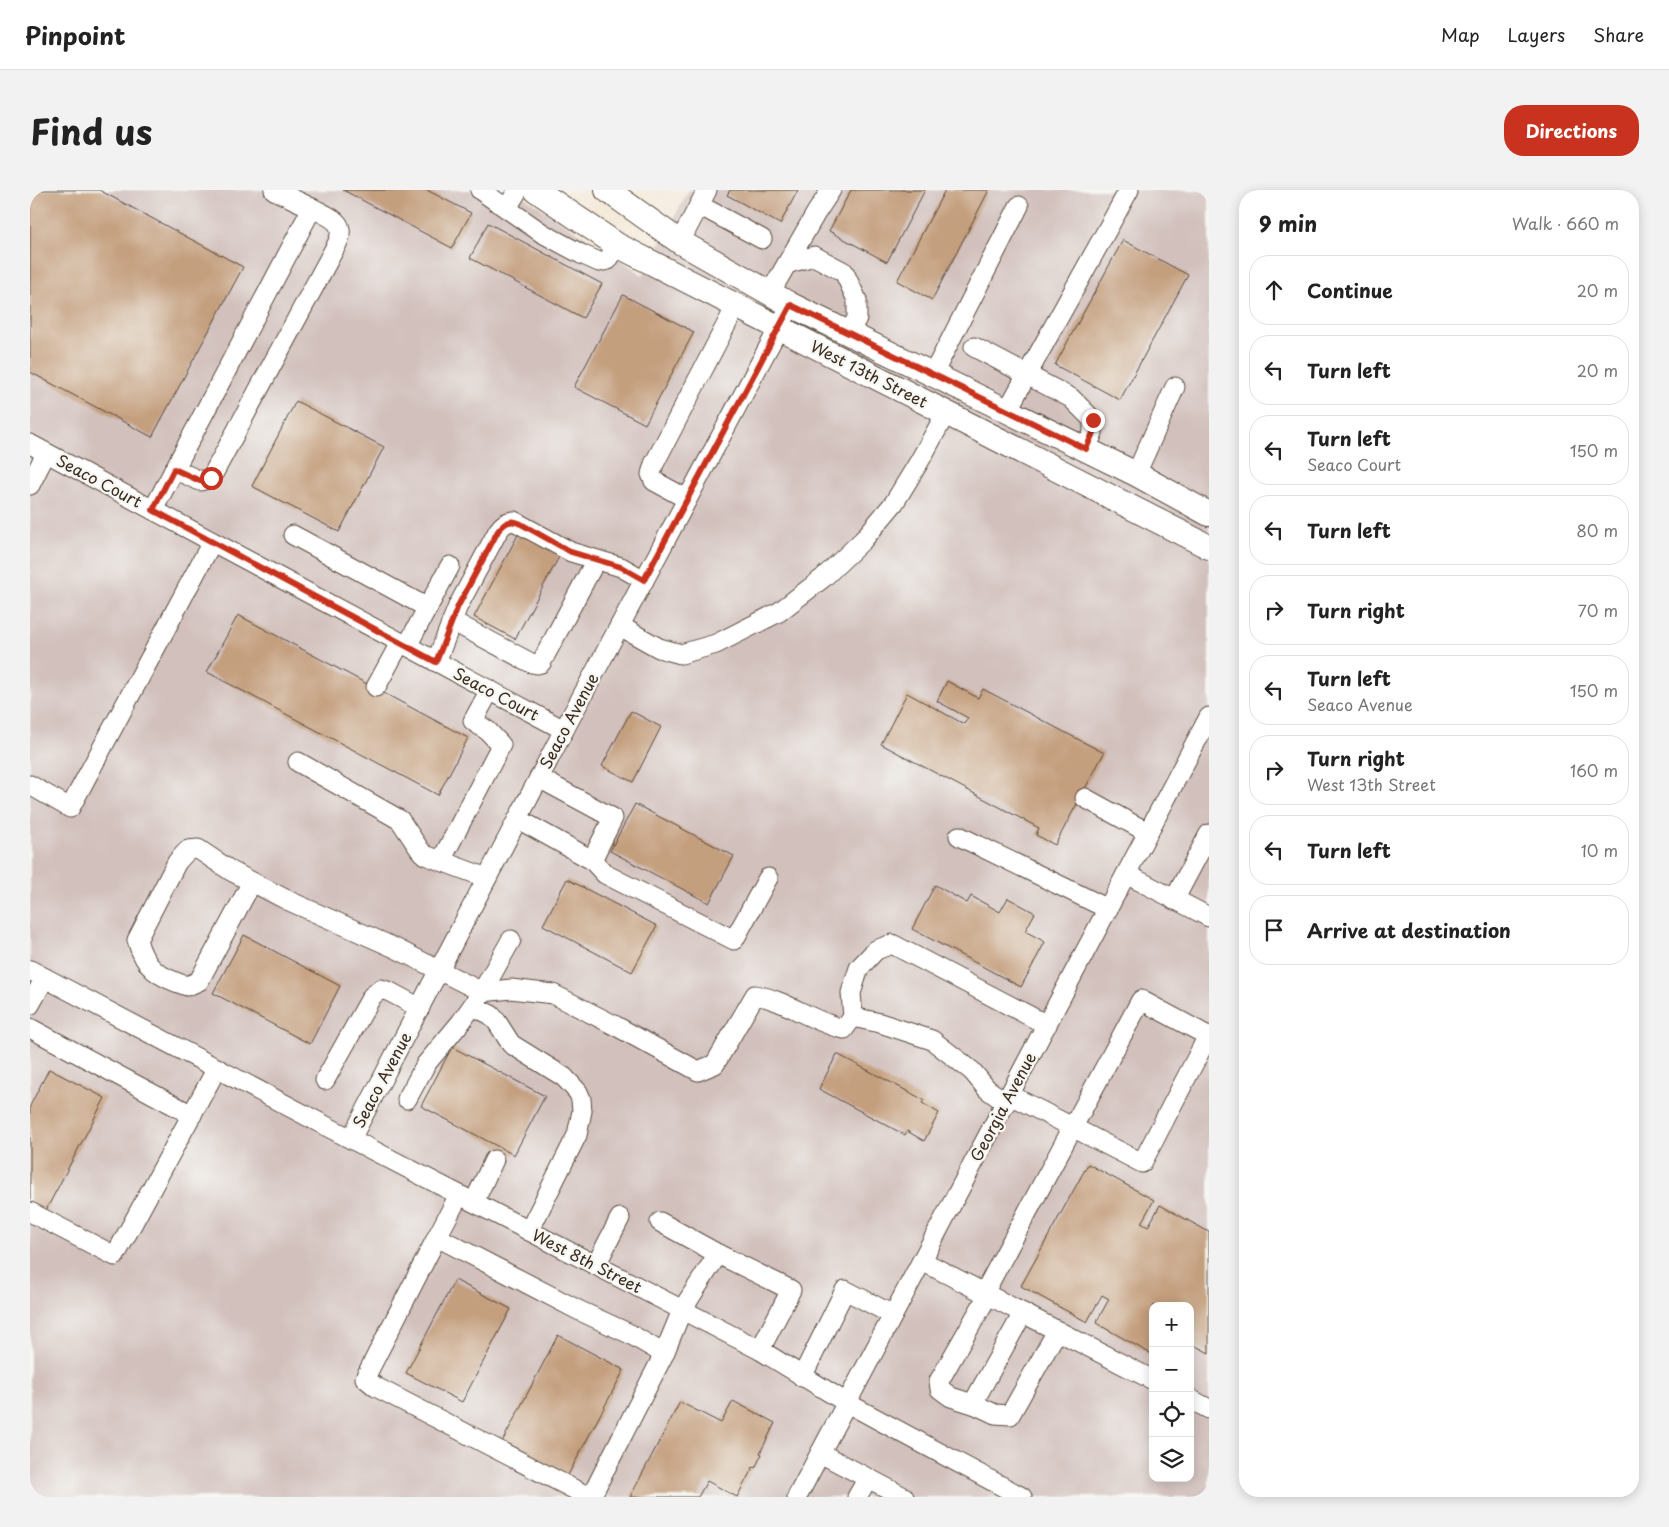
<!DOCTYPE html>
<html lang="en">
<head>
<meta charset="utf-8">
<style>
  :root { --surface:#fff; --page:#f2f2f2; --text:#222; --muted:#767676; --line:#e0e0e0; --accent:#c8321e }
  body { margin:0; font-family:"Playpen Sans",sans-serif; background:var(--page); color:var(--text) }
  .controls { position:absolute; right:15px; bottom:15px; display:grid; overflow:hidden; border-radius:10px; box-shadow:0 2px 12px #0003 }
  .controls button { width:45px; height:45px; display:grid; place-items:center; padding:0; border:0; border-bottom:1px solid var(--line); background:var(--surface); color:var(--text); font:25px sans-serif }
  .stop { position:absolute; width:15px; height:15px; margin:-11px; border:4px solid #c8321e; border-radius:50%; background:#fff }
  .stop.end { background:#c8321e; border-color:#fff; box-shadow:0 1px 5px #0008 }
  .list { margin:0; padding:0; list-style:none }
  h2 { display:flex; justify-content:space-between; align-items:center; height:65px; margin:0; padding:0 20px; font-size:21px }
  h2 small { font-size:16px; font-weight:400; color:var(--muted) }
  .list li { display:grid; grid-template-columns:32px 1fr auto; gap:15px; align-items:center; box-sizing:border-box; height:70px; margin:0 10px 10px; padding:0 10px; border:1px solid var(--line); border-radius:20px }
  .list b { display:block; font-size:19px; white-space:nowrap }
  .list p { margin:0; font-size:16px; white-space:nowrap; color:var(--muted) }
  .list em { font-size:16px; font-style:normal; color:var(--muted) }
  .icon { flex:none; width:28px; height:28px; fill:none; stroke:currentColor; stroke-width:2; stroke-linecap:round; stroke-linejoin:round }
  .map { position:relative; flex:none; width:1179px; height:1307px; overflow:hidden; border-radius:20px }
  header { display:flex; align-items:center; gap:30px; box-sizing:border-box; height:70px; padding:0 25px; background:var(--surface); border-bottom:1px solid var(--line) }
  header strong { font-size:24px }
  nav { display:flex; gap:28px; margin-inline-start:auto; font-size:18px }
  .intro { display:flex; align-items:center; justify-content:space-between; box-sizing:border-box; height:120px; padding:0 30px }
  h1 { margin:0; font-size:35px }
  .button { padding:12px 22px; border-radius:20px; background:var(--accent); color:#fff; font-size:18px; font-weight:700 }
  main { display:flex; gap:30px; padding:0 30px }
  aside { flex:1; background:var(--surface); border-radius:20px; box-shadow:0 2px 12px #0003 }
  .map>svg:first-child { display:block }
</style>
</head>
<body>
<header>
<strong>Pinpoint</strong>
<nav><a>Map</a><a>Layers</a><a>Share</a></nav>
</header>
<div class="intro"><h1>Find us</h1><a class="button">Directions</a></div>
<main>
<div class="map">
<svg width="1179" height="1307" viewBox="0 0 1179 1307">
  <rect width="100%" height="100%" fill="#f6f6f2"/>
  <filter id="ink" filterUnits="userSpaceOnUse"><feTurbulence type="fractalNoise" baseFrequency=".02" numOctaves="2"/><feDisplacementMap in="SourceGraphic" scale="10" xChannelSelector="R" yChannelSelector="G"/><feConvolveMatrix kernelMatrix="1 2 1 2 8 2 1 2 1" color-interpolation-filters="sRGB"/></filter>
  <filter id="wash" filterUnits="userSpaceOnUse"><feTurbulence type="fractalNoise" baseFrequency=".0096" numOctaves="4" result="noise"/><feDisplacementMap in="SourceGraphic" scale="20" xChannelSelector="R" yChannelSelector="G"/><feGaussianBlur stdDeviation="1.12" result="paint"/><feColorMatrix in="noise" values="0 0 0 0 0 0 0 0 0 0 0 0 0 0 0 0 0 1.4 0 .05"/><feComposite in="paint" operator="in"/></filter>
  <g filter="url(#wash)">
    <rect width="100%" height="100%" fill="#f5eada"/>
    <!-- industrial -->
    <path fill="#d1c0bc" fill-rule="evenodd" d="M0 0H486L493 6 613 85 659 0H1179V1307H0ZM1123 1116H1160V1288H1123Z"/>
    <g id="blocks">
      <!-- building -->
      <g fill="#c49f7e">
        <polygon points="0,0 69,0 213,77 122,247 0,182"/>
        <polygon points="313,0 397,0 441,23 422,58"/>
        <polygon points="700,0 768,0 750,34 697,5"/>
        <polygon points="821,0 895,0 857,72 799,41"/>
        <polygon points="915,0 959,0 902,110 867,91"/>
        <polygon points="458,33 572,94 553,128 440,68"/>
        <polygon points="1093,50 1158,85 1090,210 1025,175"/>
        <polygon points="593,105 664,142 615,234 544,197"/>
        <polygon points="266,211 354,257 309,342 222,296"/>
        <polygon points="489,343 530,365 485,449 444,427"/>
        <polygon points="208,425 438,548 408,605 177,482"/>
        <polygon points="917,491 948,508 953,499 1074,563 1025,655 1006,645 1009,638 851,554 877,503 934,534 938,528 907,511"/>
        <polygon points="601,521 631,537 603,592 572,576"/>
        <polygon points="605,614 704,666 679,713 580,661"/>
        <polygon points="537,689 627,736 602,782 513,735"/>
        <polygon points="905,695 937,713 941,706 970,722 978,708 1005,723 995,741 1015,752 991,797 882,739"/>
        <polygon points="214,745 310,796 280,854 183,803"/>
        <polygon points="422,857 515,906 484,965 391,916"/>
        <polygon points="807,864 894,910 892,913 909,923 894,951 877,941 875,945 789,899"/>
        <polygon points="19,879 75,908 15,1022 0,1014 0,916"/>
        <polygon points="1058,974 1124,1010 1111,1033 1118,1037 1130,1015 1179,1042 1179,1163 1160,1153 1160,1116 1123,1116 1123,1165 1066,1133 1079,1109 1072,1105 1057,1132 991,1096"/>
        <polygon points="425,1090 481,1119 432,1212 376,1183"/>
        <polygon points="528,1145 594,1180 537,1287 472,1252"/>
        <polygon points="703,1211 745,1233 730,1263 732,1264 725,1278 723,1277 707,1307 677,1291 668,1307 600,1307 650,1212 691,1233"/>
      </g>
    </g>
  </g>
  <g filter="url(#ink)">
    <use href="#blocks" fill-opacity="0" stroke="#57473a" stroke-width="1"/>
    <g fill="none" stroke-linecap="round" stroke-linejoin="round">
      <defs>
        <g id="minor">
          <polyline points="450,0 512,43 551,64 569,72 578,70 587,55"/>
          <polyline points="669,15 732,49"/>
          <polyline points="477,18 488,0"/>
          <polyline points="650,52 677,0"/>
          <polyline points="757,74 784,66 814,82 827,110 827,128 819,143"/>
          <polyline points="740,103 786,23 801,0"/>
          <polyline points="944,157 1041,208 1063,230 1063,243 1056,259"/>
          <polyline points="903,184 989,16"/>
          <polyline points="977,221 1099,0"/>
          <polyline points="0,254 534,540"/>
          <path d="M144 279 170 291 181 288 307 54C318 31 299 27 282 18"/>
          <polyline points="1106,284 1145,197"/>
          <polyline points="0,295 16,263"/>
          <polyline points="657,309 624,291 621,284 624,274 706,116"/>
          <polyline points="123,320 282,18 244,0"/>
          <polyline points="263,345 398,418"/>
          <polyline points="422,431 501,473 507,474 511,473 566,370"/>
          <polyline points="590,436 629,458 651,464 686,454 749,422 793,388 833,350 864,313 889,272 916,223"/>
          <polyline points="377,456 420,376"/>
          <path d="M406 472 428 416 468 341C473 334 476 332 484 331L541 362 591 377 614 390"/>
          <polyline points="346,497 370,453"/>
          <polyline points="268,572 370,630 390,660 395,665 457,688"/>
          <polyline points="509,588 583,628 562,670"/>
          <polyline points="0,595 40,618 182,352"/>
          <polyline points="1055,608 1117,642"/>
          <polyline points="488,629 562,670 575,684 704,750 738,688"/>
          <polyline points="929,646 1078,719"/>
          <polyline points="411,671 471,555 458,541 443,531 460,500"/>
          <polyline points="1096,684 1179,727"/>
          <path d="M222 692 169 791 157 796C129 787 115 779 107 750L147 672 158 660 168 659 201 681 257 710 365 758 452 802 481 799 523 804 586 836 668 881 685 874 725 805C756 810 782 832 814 839L823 827 850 833 902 850 942 881 957 899 976 913"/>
          <polyline points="1144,710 1179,644"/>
          <polyline points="0,780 294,935 730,1160 817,1213 992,1307"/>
          <polyline points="0,815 15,788"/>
          <polyline points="443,816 461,825 467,832 481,854 534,887 548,902 551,909 552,921 547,945 499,1041"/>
          <polyline points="823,827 821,803 829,778 846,760 862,754 1017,835"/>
          <polyline points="0,838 162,925"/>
          <polyline points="295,890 342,806 351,799 360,802 390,818"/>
          <polyline points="377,909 396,874 431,832 452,802 481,750"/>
          <polyline points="321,949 534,540 761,115"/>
          <polyline points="429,1005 407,1047 548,1120 600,1144 634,1164"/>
          <polyline points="444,1012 464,970"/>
          <polyline points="0,1022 85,1066 187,878"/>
          <polyline points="630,1032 688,1064 761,1100 730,1160"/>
          <polyline points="407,1047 335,1188 346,1197 559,1307"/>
          <polyline points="892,1071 1123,1190"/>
          <polyline points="566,1075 590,1028"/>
          <polyline points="954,1103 1111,810 1178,846 1112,973 980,905"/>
          <polyline points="993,1123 947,1206 946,1215 965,1224 980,1225 1027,1141"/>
          <polyline points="772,1187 815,1100 863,1125"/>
          <polyline points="1160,1209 1179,1219"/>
          <polyline points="946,1215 921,1207 910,1199 909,1191 958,1105"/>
          <polyline points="790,1263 874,1307"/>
          <polyline points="561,1307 634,1164 652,1120 688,1064"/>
          <polyline points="767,1307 1179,527"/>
          <polyline points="827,1307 838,1288"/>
        </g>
        <g id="major">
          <polyline points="506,0 587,55 1179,357"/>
          <polyline points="577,0 650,52 761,115 1106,284 1179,324"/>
        </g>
      </defs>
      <!-- minor casing -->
      <use href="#minor" stroke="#57473a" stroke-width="21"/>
      <!-- major casing -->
      <use href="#major" stroke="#57473a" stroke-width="26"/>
      <!-- minor -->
      <use href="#minor" stroke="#fff" stroke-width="19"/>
      <!-- major -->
      <use href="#major" stroke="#fff" stroke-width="24"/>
    </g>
  </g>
  <g fill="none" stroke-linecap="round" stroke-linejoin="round" filter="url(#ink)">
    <!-- route -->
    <path stroke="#c8321e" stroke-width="6" d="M181 288 170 291 144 279 123 320 406 472 428 416 468 341C475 332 481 329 491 334L541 362 591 377 614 390 761 115 1056 259 1063 243V230"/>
  </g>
  <g text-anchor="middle" stroke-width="4.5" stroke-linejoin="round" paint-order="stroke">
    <!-- street labels -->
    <g font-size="16" fill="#3b2a1e" stroke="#f6f6f2">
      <text transform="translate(839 184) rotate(27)" y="6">West 13th Street</text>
      <text transform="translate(69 291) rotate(28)" y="6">Seaco Court</text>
      <text transform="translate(466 504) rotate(28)" y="6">Seaco Court</text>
      <text transform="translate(539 531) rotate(-62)" y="6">Seaco Avenue</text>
      <text transform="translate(352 890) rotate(-62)" y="6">Seaco Avenue</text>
      <text transform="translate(973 917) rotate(-62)" y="6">Georgia Avenue</text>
      <text transform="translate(557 1071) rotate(27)" y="6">West 8th Street</text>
    </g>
  </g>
</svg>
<div class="controls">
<button>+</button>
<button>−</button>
<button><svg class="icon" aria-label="locate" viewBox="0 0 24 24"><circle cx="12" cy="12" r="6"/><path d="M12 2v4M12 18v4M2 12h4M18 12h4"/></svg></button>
<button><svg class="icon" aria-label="layers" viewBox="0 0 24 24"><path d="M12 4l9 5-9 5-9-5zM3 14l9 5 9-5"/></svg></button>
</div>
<div class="stop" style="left:181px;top:288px"></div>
<div class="stop end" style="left:1063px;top:230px"></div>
</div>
<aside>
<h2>9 min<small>Walk · 660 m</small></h2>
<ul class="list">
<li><svg class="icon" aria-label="ahead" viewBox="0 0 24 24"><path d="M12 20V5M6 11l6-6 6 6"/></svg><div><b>Continue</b></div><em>20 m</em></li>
<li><svg class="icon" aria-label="left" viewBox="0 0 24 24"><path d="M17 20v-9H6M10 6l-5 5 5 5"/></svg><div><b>Turn left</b></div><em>20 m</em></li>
<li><svg class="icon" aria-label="left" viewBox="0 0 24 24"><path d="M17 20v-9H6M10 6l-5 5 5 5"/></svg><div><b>Turn left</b><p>Seaco Court</p></div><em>150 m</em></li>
<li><svg class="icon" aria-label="left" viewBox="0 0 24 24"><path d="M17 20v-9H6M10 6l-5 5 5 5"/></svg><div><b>Turn left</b></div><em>80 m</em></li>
<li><svg class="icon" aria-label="right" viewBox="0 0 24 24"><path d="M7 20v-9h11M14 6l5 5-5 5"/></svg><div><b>Turn right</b></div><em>70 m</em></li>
<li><svg class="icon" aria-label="left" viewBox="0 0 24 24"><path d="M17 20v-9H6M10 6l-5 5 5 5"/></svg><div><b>Turn left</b><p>Seaco Avenue</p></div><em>150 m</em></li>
<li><svg class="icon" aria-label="right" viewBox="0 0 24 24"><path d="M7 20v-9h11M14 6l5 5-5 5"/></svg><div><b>Turn right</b><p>West 13th Street</p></div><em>160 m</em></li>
<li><svg class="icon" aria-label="left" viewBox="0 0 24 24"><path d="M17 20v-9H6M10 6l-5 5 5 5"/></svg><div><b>Turn left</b></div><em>10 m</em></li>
<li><svg class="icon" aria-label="arrive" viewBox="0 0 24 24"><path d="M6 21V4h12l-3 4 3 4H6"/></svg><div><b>Arrive at destination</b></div></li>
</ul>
</aside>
</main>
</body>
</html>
